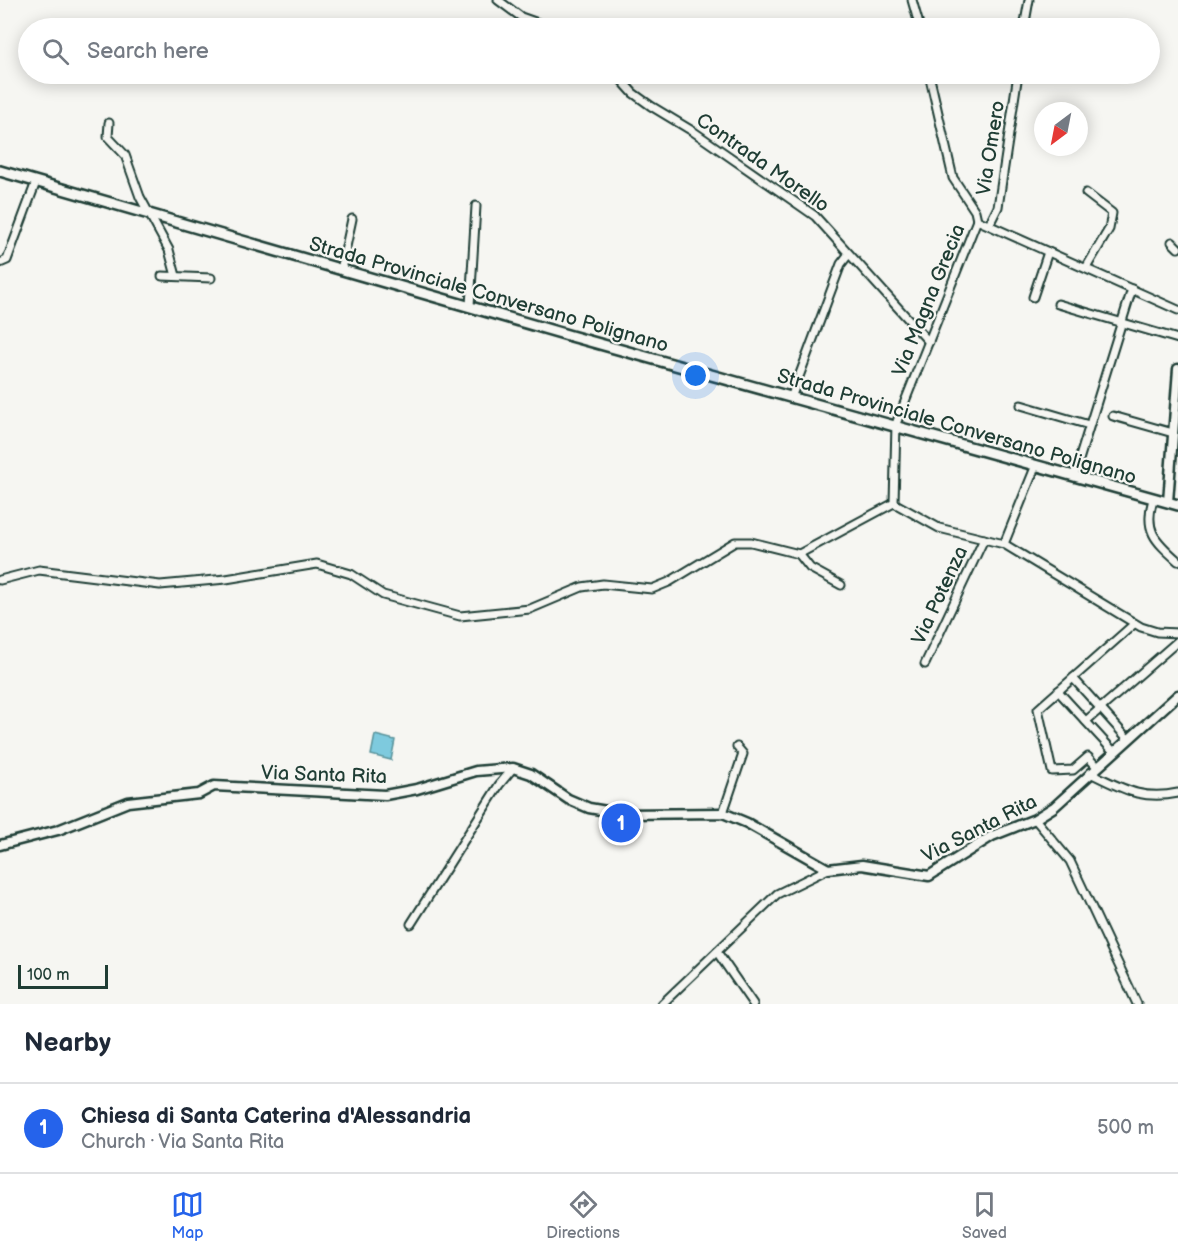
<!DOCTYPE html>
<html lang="en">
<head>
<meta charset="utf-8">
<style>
  :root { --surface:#fff; --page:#f2f2f3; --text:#1f2937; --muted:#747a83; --line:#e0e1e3; --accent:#2563eb }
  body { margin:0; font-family:"Balsamiq Sans",sans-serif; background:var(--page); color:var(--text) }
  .compass { position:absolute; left:1034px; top:102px; width:54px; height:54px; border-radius:50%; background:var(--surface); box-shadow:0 3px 15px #0003; rotate:212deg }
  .scale { position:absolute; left:18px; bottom:15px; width:90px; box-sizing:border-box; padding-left:6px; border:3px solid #1f3d34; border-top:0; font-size:16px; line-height:21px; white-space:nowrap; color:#1f3d34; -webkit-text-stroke:4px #f6f6f2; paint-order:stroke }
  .you { position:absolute; left:696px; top:376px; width:21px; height:21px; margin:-15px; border:4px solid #fff; border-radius:50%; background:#1a73e8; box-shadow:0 0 0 9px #1a73e833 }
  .badge { display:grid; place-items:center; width:39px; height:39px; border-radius:50%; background:var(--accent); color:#fff; font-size:20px; font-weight:700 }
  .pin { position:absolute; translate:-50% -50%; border:3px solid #fff; box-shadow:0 2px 6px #0006 }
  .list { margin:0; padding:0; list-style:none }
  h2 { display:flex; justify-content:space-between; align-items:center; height:78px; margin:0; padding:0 24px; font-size:26px }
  h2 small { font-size:20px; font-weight:400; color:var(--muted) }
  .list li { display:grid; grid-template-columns:39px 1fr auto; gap:18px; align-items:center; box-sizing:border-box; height:90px; padding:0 24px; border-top:2px solid var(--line) }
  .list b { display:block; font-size:22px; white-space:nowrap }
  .list p { margin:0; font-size:20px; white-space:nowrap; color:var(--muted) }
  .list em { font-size:20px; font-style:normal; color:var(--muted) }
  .icon { flex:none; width:33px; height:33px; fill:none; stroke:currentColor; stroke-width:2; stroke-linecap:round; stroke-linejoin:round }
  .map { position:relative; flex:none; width:1178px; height:1004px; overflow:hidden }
  .search { position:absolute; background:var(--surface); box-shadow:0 3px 15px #0003; left:18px; right:18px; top:18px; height:66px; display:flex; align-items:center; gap:15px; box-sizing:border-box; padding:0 21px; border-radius:33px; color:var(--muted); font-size:22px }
  .sheet { height:168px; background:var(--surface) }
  nav { display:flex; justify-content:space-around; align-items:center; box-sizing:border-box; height:84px; border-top:2px solid var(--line); background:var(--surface); font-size:16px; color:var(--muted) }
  nav a { display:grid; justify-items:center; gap:3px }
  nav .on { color:var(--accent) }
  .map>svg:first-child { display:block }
</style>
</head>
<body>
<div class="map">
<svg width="1178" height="1004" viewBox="0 0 1178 1004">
  <rect width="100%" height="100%" fill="#f6f6f2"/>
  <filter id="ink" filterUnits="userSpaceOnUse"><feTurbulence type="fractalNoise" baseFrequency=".0167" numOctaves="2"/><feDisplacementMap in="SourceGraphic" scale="12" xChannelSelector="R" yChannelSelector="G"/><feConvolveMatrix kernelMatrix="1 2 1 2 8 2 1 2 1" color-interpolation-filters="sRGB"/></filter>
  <g filter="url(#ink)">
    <!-- water -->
    <polygon fill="#7ecade" stroke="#58929a" stroke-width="1.5" points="375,735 395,740 391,760 371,755"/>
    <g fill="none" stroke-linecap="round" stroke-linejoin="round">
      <defs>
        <g id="minor">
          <polyline points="498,0 521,17 552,28"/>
          <polyline points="912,0 920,28"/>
          <polyline points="1024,28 1029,0"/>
          <polyline points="616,74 633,93 651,106 694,132 815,216 929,342"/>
          <polyline points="929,74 953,178 975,211 977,220"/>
          <polyline points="109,123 108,137 125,155 140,197 169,250 176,276"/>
          <polyline points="1086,193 1112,213 1109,229 1086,268"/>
          <polyline points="977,220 1178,310"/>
          <polyline points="989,225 998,207 1018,74"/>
          <polyline points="1172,242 1178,248"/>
          <polyline points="0,263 7,260 36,182"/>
          <polyline points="341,270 352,219"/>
          <polyline points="162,276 211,278"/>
          <polyline points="1033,297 1048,252"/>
          <polyline points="1058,304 1178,339"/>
          <polyline points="470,306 476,206"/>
          <polyline points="791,398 841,264 848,255"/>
          <polyline points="1021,405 1089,425"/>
          <polyline points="1113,416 1173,433"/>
          <polyline points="1074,476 1132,289"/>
          <path d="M1153 499C1144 530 1154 540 1178 561"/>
          <polyline points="894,503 939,528 1004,544 1141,627 1157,632 1178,633"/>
          <polyline points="1004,544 1036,465"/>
          <polyline points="799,554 810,568 841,585"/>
          <polyline points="0,580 39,570 160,585 226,579 317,564 351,574 383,595 460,616 530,609 582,587 603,584 652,589 669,582 735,542 751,542 799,554 894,503 896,424 977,220"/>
          <polyline points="925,664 984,539"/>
          <polyline points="1073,678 1128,739"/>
          <polyline points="1058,691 1114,752"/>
          <polyline points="1086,721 1178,641"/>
          <polyline points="1097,767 1088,757 1073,770 1052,771 1038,709 1134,624"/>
          <path d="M1090 773C1122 788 1141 801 1178 793"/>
          <polyline points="723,813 743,754 737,747"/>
          <polyline points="1035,819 1070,861 1137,1004"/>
          <polyline points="411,924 499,785 513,768"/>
          <polyline points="717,952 753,1004"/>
          <polyline points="662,1004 777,894 828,869"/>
        </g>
        <g id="tertiary">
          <polyline points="1168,502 1178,369"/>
          <polyline points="0,845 58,830 128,802 199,794 214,786 385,795 417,789 476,771 513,768 531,774 568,799 589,808 624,814 723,813 747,823 828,869 862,865 929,876 992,836 1035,819 1054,807 1178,695"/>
        </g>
        <polyline id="secondary" points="0,171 571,336 1178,505"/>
      </defs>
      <!-- minor casing -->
      <use href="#minor" stroke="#1f3d34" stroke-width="11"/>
      <!-- tertiary casing -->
      <use href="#tertiary" stroke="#1f3d34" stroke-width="13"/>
      <!-- secondary casing -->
      <use href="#secondary" stroke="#1f3d34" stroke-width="14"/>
      <!-- minor -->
      <use href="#minor" stroke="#f6f6f2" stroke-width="7"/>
      <!-- tertiary -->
      <use href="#tertiary" stroke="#f6f6f2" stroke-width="8"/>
      <!-- secondary -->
      <use href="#secondary" stroke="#f6f6f2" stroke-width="9"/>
    </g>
  </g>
  <g text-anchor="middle" stroke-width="4.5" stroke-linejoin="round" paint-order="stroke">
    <!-- street labels -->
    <g font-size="20" fill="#1f3d34" stroke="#f6f6f2">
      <text transform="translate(990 148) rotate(-81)" y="7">Via Omero</text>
      <text transform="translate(763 162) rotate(35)" y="7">Contrada Morello</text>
      <text transform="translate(489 294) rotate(16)" y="7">Strada Provinciale Conversano Polignano</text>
      <text transform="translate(928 300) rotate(-68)" y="7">Via Magna Grecia</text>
      <text transform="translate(957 426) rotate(16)" y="7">Strada Provinciale Conversano Polignano</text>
      <text transform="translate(939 595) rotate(-65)" y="7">Via Potenza</text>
      <text transform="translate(324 774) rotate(2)" y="7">Via Santa Rita</text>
      <text transform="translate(979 828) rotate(-27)" y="7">Via Santa Rita</text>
    </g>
  </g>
</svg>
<svg class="compass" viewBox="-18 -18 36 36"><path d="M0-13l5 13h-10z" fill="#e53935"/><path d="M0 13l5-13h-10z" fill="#747a83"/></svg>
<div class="scale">100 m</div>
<div class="you"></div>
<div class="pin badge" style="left:621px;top:823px">1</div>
<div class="search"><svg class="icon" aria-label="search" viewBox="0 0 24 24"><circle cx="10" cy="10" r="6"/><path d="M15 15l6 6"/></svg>Search here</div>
</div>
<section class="sheet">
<h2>Nearby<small></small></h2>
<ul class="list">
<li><span class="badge">1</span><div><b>Chiesa di Santa Caterina d'Alessandria</b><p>Church · Via Santa Rita</p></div><em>500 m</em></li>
</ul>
</section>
<nav>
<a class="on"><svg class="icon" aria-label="map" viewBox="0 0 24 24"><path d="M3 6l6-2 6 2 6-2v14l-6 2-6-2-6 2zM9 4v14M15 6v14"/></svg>Map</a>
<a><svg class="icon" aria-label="directions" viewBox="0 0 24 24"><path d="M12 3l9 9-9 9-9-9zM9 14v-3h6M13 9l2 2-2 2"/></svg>Directions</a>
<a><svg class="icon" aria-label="saved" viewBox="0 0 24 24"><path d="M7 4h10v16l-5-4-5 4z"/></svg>Saved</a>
</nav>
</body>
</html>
